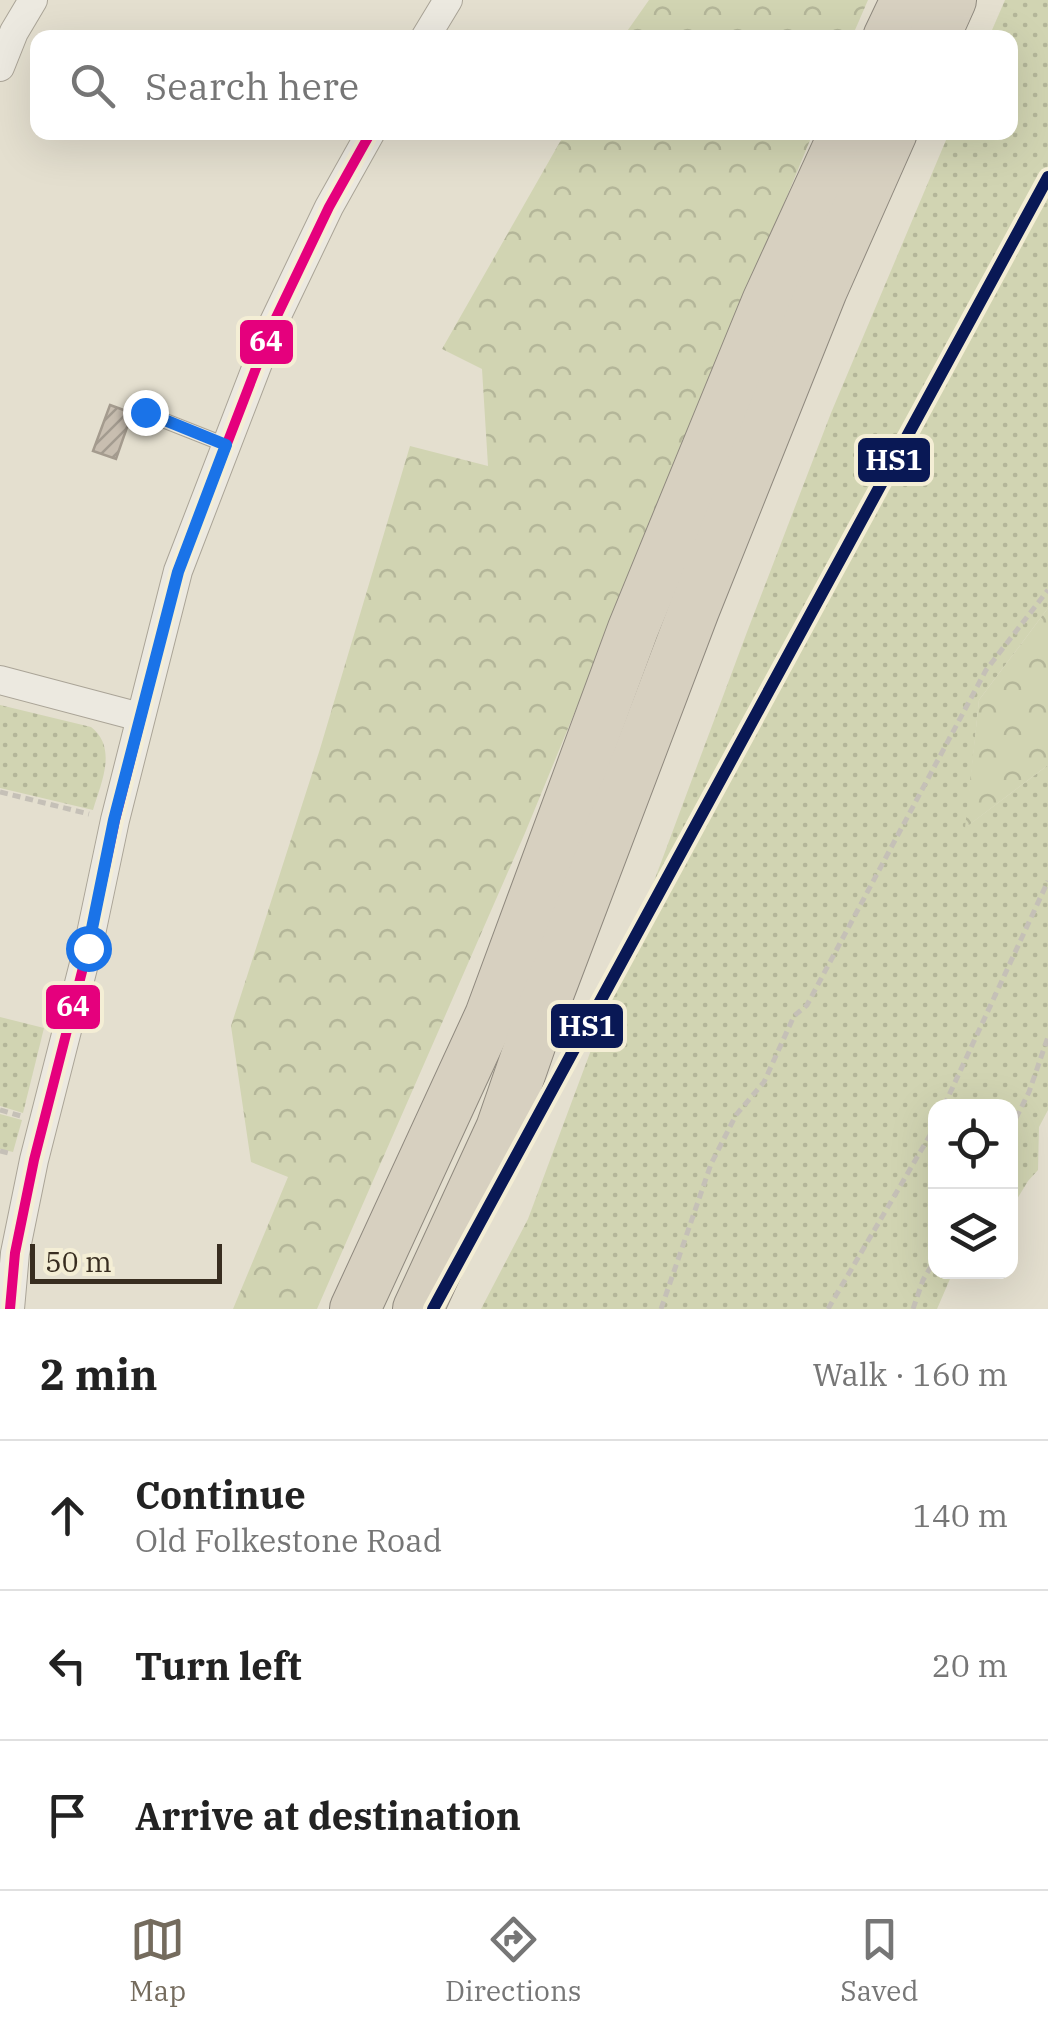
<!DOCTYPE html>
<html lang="en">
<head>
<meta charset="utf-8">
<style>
  :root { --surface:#fff; --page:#f6f6f6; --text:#222; --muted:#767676; --line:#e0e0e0; --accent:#746b5d }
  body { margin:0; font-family:"IBM Plex Serif",serif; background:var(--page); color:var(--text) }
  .controls { position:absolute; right:30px; bottom:30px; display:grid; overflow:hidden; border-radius:20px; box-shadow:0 10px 40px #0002 }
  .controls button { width:90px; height:90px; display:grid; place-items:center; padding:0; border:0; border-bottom:2px solid var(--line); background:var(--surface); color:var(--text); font:50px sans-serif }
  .scale { position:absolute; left:30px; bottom:25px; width:192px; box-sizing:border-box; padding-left:10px; border:5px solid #382d20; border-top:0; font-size:28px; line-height:35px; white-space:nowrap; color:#382d20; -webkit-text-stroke:8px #f4eed5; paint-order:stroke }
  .stop { position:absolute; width:30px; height:30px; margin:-22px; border:8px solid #1a73e8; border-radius:50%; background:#fff }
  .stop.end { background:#1a73e8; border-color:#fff; box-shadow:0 2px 10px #0008 }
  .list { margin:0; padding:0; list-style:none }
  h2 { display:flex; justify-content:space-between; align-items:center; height:130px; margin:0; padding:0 40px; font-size:42px }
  h2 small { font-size:32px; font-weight:400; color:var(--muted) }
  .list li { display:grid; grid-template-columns:65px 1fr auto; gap:30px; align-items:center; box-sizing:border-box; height:150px; padding:0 40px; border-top:2px solid var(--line) }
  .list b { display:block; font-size:38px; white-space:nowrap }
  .list p { margin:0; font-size:32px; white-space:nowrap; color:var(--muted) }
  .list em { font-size:32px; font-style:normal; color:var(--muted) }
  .icon { flex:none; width:55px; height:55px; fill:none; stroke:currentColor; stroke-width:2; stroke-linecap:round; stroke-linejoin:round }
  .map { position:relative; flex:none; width:1048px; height:1309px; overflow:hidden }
  .search { position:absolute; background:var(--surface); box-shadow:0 10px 40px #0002; left:30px; right:30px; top:30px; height:110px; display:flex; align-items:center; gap:25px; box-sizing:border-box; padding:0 35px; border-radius:20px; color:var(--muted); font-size:38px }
  .sheet { height:580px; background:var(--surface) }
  nav { display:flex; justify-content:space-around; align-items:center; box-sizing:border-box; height:140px; border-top:2px solid var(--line); background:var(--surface); font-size:28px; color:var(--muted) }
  nav a { display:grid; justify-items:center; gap:5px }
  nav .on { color:var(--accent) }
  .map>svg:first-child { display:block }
</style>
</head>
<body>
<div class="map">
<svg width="1048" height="1309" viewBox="0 0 1048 1309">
  <defs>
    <pattern id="grass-dots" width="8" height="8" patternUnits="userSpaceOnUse" patternTransform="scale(2.5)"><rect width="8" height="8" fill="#d1d4b2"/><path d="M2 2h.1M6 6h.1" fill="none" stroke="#b4b699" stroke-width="1.8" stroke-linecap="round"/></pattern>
    <pattern id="forest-crowns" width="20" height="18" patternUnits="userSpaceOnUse" patternTransform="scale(2.5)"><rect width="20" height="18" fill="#d1d4b2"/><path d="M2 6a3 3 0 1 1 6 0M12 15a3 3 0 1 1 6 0" fill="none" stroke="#b4b699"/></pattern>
    <pattern id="building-hatch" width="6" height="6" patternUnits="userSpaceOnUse" patternTransform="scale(2.5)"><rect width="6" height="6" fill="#c8beb0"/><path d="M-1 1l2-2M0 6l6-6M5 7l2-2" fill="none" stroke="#a39b8f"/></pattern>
  </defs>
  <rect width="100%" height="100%" fill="#e4dfcf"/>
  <!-- grass -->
  <g fill="url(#grass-dots)">
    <polygon points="1005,0 1048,0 1048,608 979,700 966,827 1048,765 1048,1110 1039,1127 1038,1170 1028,1181 1011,1209 1010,1106 936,1106 936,1272 953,1272 937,1309 481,1309 528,1219 747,632 831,413 949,133 1010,132 1010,38 989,37"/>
    <path d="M0 705 91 727C118 748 101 783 93 810L0 788Z"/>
    <polygon points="0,1017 44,1028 23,1113 0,1106"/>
    <polygon points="0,1114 22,1120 13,1152 0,1149"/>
  </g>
  <!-- forest -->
  <g fill="url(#forest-crowns)">
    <polygon points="649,0 868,0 852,37 623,37"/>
    <polygon points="565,133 813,133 525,833 317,1309 233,1309 288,1177 251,1162 231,1026 320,749 410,446 488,466 482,369 442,349"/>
    <polygon points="1048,608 1048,765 965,828 979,700"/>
  </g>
  <!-- building -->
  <polygon fill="url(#building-hatch)" stroke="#a49b8e" stroke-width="2.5" points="110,405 132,413 116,459 93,451"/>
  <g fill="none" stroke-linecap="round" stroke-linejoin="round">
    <defs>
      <polyline id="lane" points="145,413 226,445"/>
      <g id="street">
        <polyline points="425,38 448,0"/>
        <polyline points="0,67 14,32 33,0"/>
        <polyline points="0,680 140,717"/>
        <polyline points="10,1309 15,1253 34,1160 88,948 115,820 178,571 273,324 329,207 371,132"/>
      </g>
      <g id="highway">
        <polyline points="888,38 906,0"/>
        <polyline points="934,38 951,0"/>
        <polyline points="355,1309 490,1016 633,629 767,302 845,132"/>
        <polyline points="418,1309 501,1129 543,1008 694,610 822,290 892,132"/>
      </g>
    </defs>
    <!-- lane casing -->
    <use href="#lane" stroke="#aaa497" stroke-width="16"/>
    <!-- street casing -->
    <use href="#street" stroke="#aaa497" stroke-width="30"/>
    <!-- highway casing -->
    <use href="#highway" stroke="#8f897e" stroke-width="52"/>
    <!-- path -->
    <g stroke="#c5c0b7" stroke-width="5" stroke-dasharray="8 5" stroke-linecap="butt">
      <polyline points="0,792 89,814"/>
      <polyline points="944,1106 1048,881"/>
      <polyline points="0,1110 21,1116"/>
      <polyline points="1010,1130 1029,1092 1048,1037"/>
      <polyline points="0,1151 12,1154"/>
      <polyline points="661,1309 711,1164 736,1115 764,1082 794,1016 807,1005 986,670 1048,590"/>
      <polyline points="828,1309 936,1125"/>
      <polyline points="913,1309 923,1280 936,1258"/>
    </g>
    <!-- lane -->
    <use href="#lane" stroke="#ece9e0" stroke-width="14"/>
    <!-- street -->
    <use href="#street" stroke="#ece9e0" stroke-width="28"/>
    <!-- highway -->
    <use href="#highway" stroke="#d7d0c0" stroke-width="50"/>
    <defs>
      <polyline id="bus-1" points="10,1309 15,1253 34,1160 88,948 115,820 178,571 273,324 329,207 371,132"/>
    </defs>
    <!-- bus-1 casing -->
    <use href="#bus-1" stroke="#f4eed5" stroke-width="18"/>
    <!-- bus-1 -->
    <use href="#bus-1" stroke="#e5007d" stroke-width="10"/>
    <defs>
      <polyline id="rail-1" points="433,1309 1048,177"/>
    </defs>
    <!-- rail-1 casing -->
    <use href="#rail-1" stroke="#f4eed5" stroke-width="20"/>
    <!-- rail-1 -->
    <use href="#rail-1" stroke="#091855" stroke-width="12"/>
  </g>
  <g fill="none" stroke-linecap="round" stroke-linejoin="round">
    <!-- route -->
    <polyline stroke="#1a73e8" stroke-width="12" points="88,948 114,820 178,572 226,445 145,412"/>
  </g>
  <g stroke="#f4eed5" stroke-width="4">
    <rect x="238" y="318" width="57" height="48" rx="10" fill="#e5007d"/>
    <rect x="856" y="436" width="76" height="48" rx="10" fill="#091855"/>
    <rect x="44" y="983" width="58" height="48" rx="10" fill="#e5007d"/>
    <rect x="549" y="1002" width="76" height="48" rx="10" fill="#091855"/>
  </g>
  <g font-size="28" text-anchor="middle" font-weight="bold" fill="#fff">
    <text x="266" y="351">64</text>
    <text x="894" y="470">HS1</text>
    <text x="73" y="1016">64</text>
    <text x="587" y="1036">HS1</text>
  </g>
</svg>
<div class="controls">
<button><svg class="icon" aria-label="locate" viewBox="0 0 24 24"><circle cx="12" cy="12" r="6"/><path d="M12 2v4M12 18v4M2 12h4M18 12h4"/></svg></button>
<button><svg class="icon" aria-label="layers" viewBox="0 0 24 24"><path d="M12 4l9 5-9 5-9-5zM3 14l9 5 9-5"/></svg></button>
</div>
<div class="scale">50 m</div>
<div class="stop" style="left:88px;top:948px"></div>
<div class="stop end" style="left:145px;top:412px"></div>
<div class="search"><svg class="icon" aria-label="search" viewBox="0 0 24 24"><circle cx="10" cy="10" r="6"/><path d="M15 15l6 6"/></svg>Search here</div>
</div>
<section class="sheet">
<h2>2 min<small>Walk · 160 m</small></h2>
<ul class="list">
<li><svg class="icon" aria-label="ahead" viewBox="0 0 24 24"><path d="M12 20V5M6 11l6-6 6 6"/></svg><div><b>Continue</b><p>Old Folkestone Road</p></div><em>140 m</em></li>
<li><svg class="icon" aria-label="left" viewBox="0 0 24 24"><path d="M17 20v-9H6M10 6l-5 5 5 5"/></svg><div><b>Turn left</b></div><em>20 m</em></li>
<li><svg class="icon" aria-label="arrive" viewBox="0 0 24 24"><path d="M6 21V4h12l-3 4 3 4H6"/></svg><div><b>Arrive at destination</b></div></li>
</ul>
</section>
<nav>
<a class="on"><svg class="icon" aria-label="map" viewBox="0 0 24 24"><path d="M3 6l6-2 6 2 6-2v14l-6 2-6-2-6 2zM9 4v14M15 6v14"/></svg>Map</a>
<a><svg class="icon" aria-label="directions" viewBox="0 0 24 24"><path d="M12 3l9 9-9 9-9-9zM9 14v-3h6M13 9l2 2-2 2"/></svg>Directions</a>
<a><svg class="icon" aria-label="saved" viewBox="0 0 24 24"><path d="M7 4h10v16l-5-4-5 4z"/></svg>Saved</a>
</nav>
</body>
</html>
